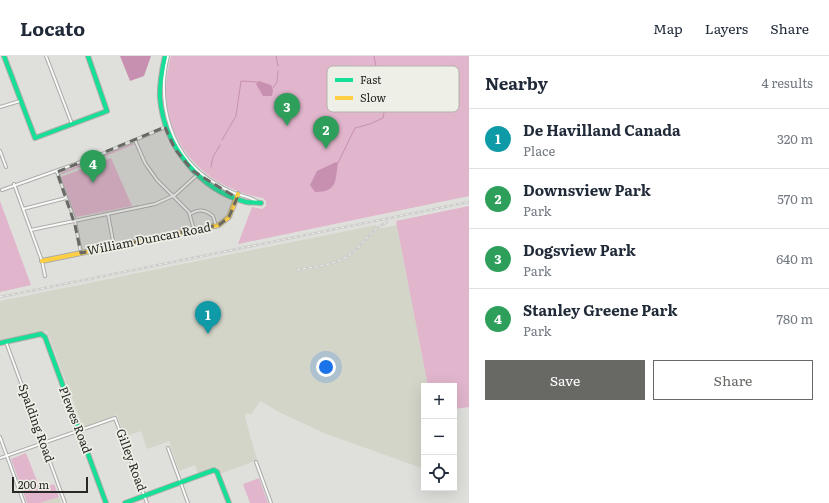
<!DOCTYPE html>
<html lang="en">
<head>
<meta charset="utf-8">
<style>
  :root { --surface:#fff; --page:#f2f2f3; --text:#1f2937; --muted:#747a83; --line:#e0e1e3; --accent:#686865 }
  body { margin:0; font-family:Literata,serif; background:var(--page); color:var(--text) }
  .controls { position:absolute; right:12px; bottom:12px; display:grid; overflow:hidden; border-radius:0px; box-shadow:0 4px 16px #0002 }
  .controls button { width:36px; height:36px; display:grid; place-items:center; padding:0; border:0; border-bottom:1px solid var(--line); background:var(--surface); color:var(--text); font:20px sans-serif }
  .scale { position:absolute; left:12px; bottom:10px; width:76px; box-sizing:border-box; padding-left:4px; border:2px solid #282825; border-top:0; font-size:11px; line-height:14px; white-space:nowrap; color:#282825; -webkit-text-stroke:3px #eeefe6; paint-order:stroke }
  .you { position:absolute; left:326px; top:311px; width:14px; height:14px; margin:-10px; border:3px solid #fff; border-radius:50%; background:#1a73e8; box-shadow:0 0 0 6px #1a73e833 }
  .badge { display:grid; place-items:center; width:26px; height:26px; border-radius:50%; background:var(--accent); color:#fff; font-size:13px; font-weight:700 }
  .pin { position:absolute; translate:-50% -33px; filter:drop-shadow(0 1px 2px #0008) }
  .pin::after { content:''; position:absolute; top:21px; width:14px; height:12px; background:inherit; clip-path:polygon(0 0,100% 0,50% 100%) }
  .list { margin:0; padding:0; list-style:none }
  h2 { display:flex; justify-content:space-between; align-items:center; height:52px; margin:0; padding:0 16px; font-size:17px }
  h2 small { font-size:13px; font-weight:400; color:var(--muted) }
  .list li { display:grid; grid-template-columns:26px 1fr auto; gap:12px; align-items:center; box-sizing:border-box; height:60px; padding:0 16px; border-top:1px solid var(--line) }
  .list b { display:block; font-size:15px; white-space:nowrap }
  .list p { margin:0; font-size:13px; white-space:nowrap; color:var(--muted) }
  .list em { font-size:13px; font-style:normal; color:var(--muted) }
  .actions { display:flex; gap:8px; padding:12px 16px }
  .actions a { flex:1; padding:9px 0; border:1px solid var(--accent); border-radius:0px; text-align:center; font-size:14px; color:var(--accent) }
  .actions .main { background:var(--accent); color:#fff }
  .icon { flex:none; width:22px; height:22px; fill:none; stroke:currentColor; stroke-width:2; stroke-linecap:round; stroke-linejoin:round }
  .map { position:relative; flex:none; width:469px; height:447px; overflow:hidden }
  header { display:flex; align-items:center; gap:24px; box-sizing:border-box; height:56px; padding:0 20px; background:var(--surface); border-bottom:1px solid var(--line) }
  header strong { font-size:19px }
  nav { display:flex; gap:22px; margin-inline-start:auto; font-size:14px }
  main { display:flex }
  aside { flex:1; background:var(--surface) }
  .map>svg:first-child { display:block }
</style>
</head>
<body>
<header>
<strong>Locato</strong>
<nav><a>Map</a><a>Layers</a><a>Share</a></nav>
</header>
<main>
<div class="map">
<svg width="469" height="447" viewBox="0 0 469 447">
  <rect width="100%" height="100%" fill="#dfe0db"/>
  <!-- built -->
  <g fill="#d3d5c9">
    <polygon points="376,169 378,173 397,169 428,330 424,330 424,413 324,377 279,356 260,345 251,359 247,357 245,361 257,404 220,418 217,411 198,418 195,409 179,415 169,385 147,393 141,375 125,381 117,359 83,371 47,275 0,284 0,245"/>
    <polygon points="59,441 61,447 40,447"/>
  </g>
  <!-- green -->
  <g fill="#e1b5cc">
    <path d="M171 0H469V140L238 188 252 151 262 153 266 150V145L263 142C193 130 151 70 171 0Z"/>
    <polygon points="132,87 135,88 60,119 62,116"/>
    <polygon points="111,102 132,150 76,161 61,121"/>
    <polygon points="0,145 31,229 0,236"/>
    <polygon points="139,149 138,150 76,162"/>
    <polygon points="469,150 469,351 454,353 454,330 428,330 396,165"/>
    <polygon points="26,397 40,433 54,428 59,441 40,447 27,447 11,403"/>
    <polygon points="259,422 268,447 250,447 243,428"/>
  </g>
  <!-- forest -->
  <path fill="#e3b5ce" d="M352 0H464L460 4 446 5 444 8 391 22C385 33 393 37 377 43 359 37 350 19 352 0Z"/>
  <!-- water -->
  <g fill="#c890b0">
    <polygon points="120,0 151,0 144,20 130,25"/>
    <polygon points="259,25 271,29 273,34 272,40 263,40 256,28"/>
    <path d="M336 106 338 107C335 124 338 136 315 136L310 129 317 115Z"/>
  </g>
  <g fill="none" stroke-linecap="round" stroke-linejoin="round">
    <!-- stream -->
    <g stroke="#c890b0" stroke-width="1">
      <polyline points="276,0 278,10"/>
      <polyline points="273,32 277,26 278,15"/>
      <polyline points="222,84 236,60 241,25 257,26"/>
      <polyline points="338,107 355,72 370,68 383,62 387,41 383,25 377,16 374,0"/>
      <polyline points="211,111 213,101 220,89"/>
    </g>
    <defs>
      <g id="street">
        <polyline points="46,0 72,68"/>
        <path d="M168 0C156 47 171 102 215 127 221 131 227 134 234 137 241 140 251 140 257 146"/>
        <polyline points="0,51 20,45"/>
        <polyline points="135,84 145,107 157,124 189,156 194,174"/>
        <polyline points="0,95 6,111"/>
        <polyline points="57,116 75,165 81,197"/>
        <polyline points="14,128 42,205 45,220"/>
        <polyline points="2,134 95,101 166,71"/>
        <polyline points="23,153 66,142"/>
        <polyline points="108,158 114,190"/>
        <path d="M190 158C199 153 204 153 213 160L216 170"/>
        <polyline points="31,174 155,148 175,139 197,119"/>
        <polyline points="6,286 65,447"/>
        <polyline points="0,381 24,447"/>
        <polyline points="168,392 188,447"/>
        <polyline points="0,402 115,362 147,447"/>
        <polyline points="256,406 271,447"/>
      </g>
      <g id="fast">
        <polyline points="4,0 35,82 107,55 88,0"/>
        <path d="M165 0C162 14 159 28 160 42 164 89 199 134 246 146 251 147 256 146 261 147"/>
        <polyline points="0,287 41,278 45,281 106,447"/>
        <polyline points="125,447 214,414 217,416 229,447"/>
      </g>
      <polyline id="slow" points="42,205 219,169 229,161 238,138"/>
    </defs>
    <!-- street casing -->
    <use href="#street" stroke="#acada9" stroke-width="4"/>
    <!-- fast casing -->
    <use href="#fast" stroke="#acada9" stroke-width="6"/>
    <!-- slow casing -->
    <use href="#slow" stroke="#acada9" stroke-width="6"/>
    <!-- street -->
    <use href="#street" stroke="#fafafa" stroke-width="2"/>
    <!-- fast -->
    <use href="#fast" stroke="#16e098" stroke-width="4"/>
    <!-- slow -->
    <use href="#slow" stroke="#ffcf43" stroke-width="4"/>
    <defs>
      <g id="rail">
        <path d="M297 214C318 210 341 209 357 193 367 183 374 172 387 166"/>
        <polyline points="0,241 469,146"/>
      </g>
    </defs>
    <!-- rail casing -->
    <use href="#rail" stroke="#cdcdcd" stroke-width="2.5"/>
    <!-- rail -->
    <use href="#rail" stroke="#eeefe6" stroke-width="1" stroke-dasharray="3" stroke-linecap="butt"/>
  </g>
  <!-- marked area -->
  <path fill="#686865" fill-opacity="0.2" stroke="#686865" stroke-width="3" stroke-dasharray="8 5" stroke-linejoin="round" d="M165 71 175 93 193 115 237 142 229 161 219 169 81 197 75 169 57 116Z"/>
  <g text-anchor="middle" stroke-width="3.5" stroke-linejoin="round" paint-order="stroke">
    <!-- street labels -->
    <g font-size="12" fill="#282825" stroke="#eeefe6">
      <text transform="translate(149 183) rotate(-11)" y="4">William Duncan Road</text>
      <text transform="translate(75 364) rotate(69)" y="4">Plewes Road</text>
      <text transform="translate(36 367) rotate(70)" y="4">Spalding Road</text>
      <text transform="translate(131 404) rotate(70)" y="4">Gilley Road</text>
    </g>
  </g>
  <!-- legend -->
  <rect x="327" y="10" width="132" height="46" rx="6" fill="#eeefe6" stroke="#b3b3ac" stroke-width="1"/>
  <rect x="335" y="22" width="18" height="4" fill="#16e098"/>
  <rect x="335" y="40" width="18" height="4" fill="#ffcf43"/>
  <g font-size="11" fill="#282825">
    <text x="360" y="28">Fast</text>
    <text x="360" y="46">Slow</text>
  </g>
</svg>
<div class="controls">
<button>+</button>
<button>−</button>
<button><svg class="icon" aria-label="locate" viewBox="0 0 24 24"><circle cx="12" cy="12" r="6"/><path d="M12 2v4M12 18v4M2 12h4M18 12h4"/></svg></button>
</div>
<div class="scale">200 m</div>
<div class="you"></div>
<div class="pin badge" style="left:208px;top:278px;background:#0f9aa8">1</div>
<div class="pin badge" style="left:326px;top:93px;background:#2e9e5b">2</div>
<div class="pin badge" style="left:287px;top:70px;background:#2e9e5b">3</div>
<div class="pin badge" style="left:93px;top:127px;background:#2e9e5b">4</div>
</div>
<aside>
<h2>Nearby<small>4 results</small></h2>
<ul class="list">
<li><span class="badge" style="background:#0f9aa8">1</span><div><b>De Havilland Canada</b><p>Place</p></div><em>320 m</em></li>
<li><span class="badge" style="background:#2e9e5b">2</span><div><b>Downsview Park</b><p>Park</p></div><em>570 m</em></li>
<li><span class="badge" style="background:#2e9e5b">3</span><div><b>Dogsview Park</b><p>Park</p></div><em>640 m</em></li>
<li><span class="badge" style="background:#2e9e5b">4</span><div><b>Stanley Greene Park</b><p>Park</p></div><em>780 m</em></li>
</ul>
<div class="actions"><a class="main">Save</a><a>Share</a></div>
</aside>
</main>
</body>
</html>
